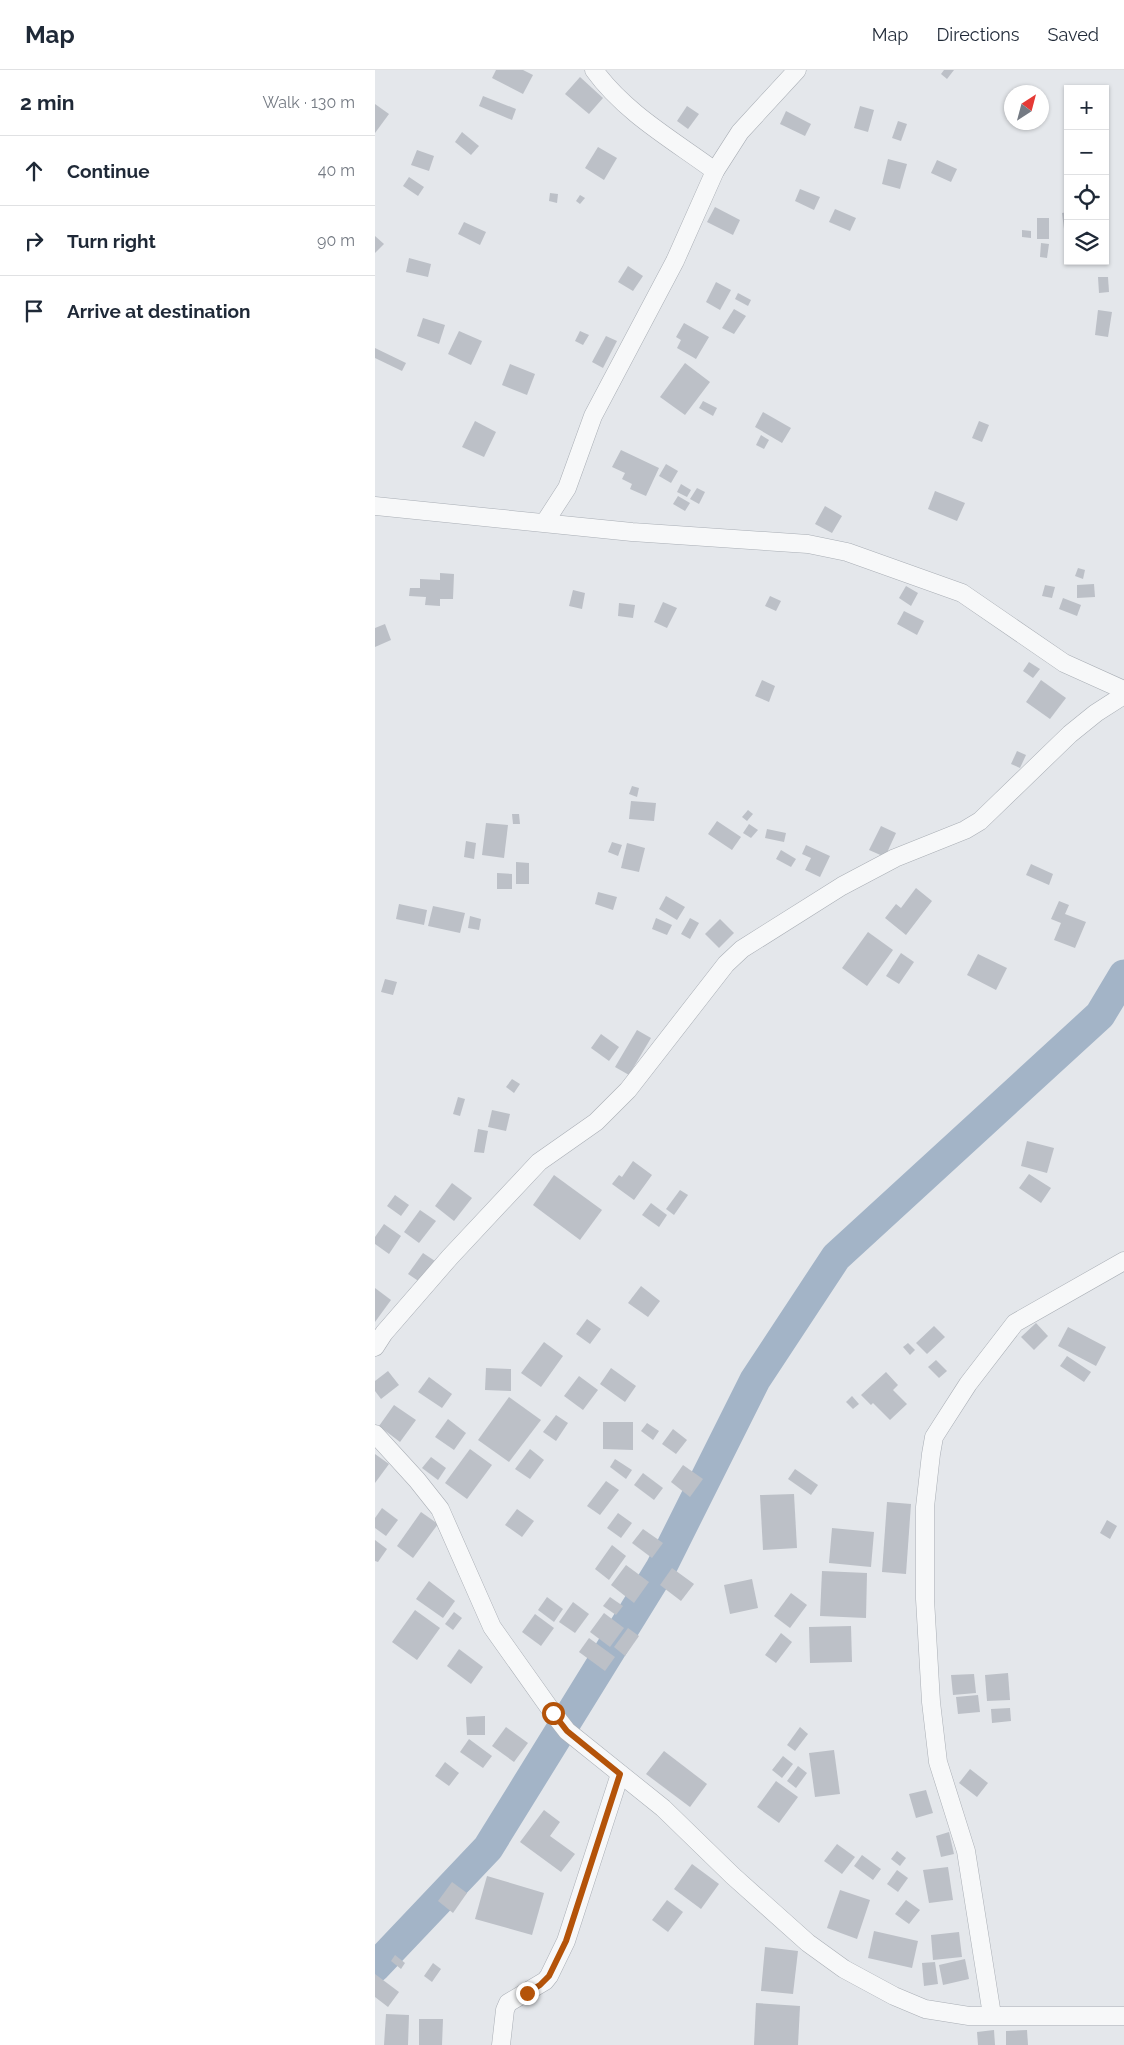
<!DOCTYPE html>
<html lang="en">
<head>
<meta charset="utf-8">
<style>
  :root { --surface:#fff; --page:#f6f6f7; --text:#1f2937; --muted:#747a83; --line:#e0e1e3 }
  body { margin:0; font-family:Raleway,sans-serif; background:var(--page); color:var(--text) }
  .controls { position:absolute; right:15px; top:15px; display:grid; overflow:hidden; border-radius:0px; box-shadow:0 1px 4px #0004 }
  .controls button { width:45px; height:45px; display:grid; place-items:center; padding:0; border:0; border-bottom:1px solid var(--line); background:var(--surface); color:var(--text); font:25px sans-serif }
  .compass { position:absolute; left:629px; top:15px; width:45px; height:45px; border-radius:50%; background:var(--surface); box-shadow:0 1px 4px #0004; rotate:36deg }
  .stop { position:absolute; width:15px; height:15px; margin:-11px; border:4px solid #b45309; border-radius:50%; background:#fff }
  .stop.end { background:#b45309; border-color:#fff; box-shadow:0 1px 5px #0008 }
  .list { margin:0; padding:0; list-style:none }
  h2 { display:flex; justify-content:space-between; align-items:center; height:65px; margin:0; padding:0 20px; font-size:21px }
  h2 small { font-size:16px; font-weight:400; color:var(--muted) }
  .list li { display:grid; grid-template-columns:32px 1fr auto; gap:15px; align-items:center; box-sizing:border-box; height:70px; padding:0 20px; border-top:1px solid var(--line) }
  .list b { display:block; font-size:19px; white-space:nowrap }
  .list em { font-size:16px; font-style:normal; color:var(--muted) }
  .icon { flex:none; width:28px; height:28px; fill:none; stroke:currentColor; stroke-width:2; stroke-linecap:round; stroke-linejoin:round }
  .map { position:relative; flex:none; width:749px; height:1975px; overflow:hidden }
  header { display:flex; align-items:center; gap:30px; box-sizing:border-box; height:70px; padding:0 25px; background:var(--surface); border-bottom:1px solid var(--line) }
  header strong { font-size:24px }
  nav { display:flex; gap:28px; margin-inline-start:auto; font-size:18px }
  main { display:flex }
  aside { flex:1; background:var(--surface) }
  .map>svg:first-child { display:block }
</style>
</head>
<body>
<header>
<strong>Map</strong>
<nav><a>Map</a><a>Directions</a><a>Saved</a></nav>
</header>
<main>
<aside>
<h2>2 min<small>Walk · 130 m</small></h2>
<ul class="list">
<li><svg class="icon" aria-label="ahead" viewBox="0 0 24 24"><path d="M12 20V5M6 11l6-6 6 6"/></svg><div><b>Continue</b></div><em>40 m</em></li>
<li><svg class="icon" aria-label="right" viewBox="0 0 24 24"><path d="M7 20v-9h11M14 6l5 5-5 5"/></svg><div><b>Turn right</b></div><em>90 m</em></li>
<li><svg class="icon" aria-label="arrive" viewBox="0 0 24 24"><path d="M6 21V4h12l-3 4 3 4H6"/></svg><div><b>Arrive at destination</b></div></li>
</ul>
</aside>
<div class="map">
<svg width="749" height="1975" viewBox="0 0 749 1975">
  <rect width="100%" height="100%" fill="#e4e7eb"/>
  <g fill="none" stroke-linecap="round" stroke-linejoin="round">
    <!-- river -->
    <polyline stroke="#a3b4c7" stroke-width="31" points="0,1897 113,1778 286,1498 380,1310 461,1187 725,945 749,905"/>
  </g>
  <!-- building -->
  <g fill="#bcc0c7">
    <polygon points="121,0 148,0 158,5 148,24 117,8"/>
    <polygon points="569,0 579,0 572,9 566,4"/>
    <polygon points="205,7 228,28 214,44 190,24"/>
    <polygon points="108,26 141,39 137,50 104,36"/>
    <polygon points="0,34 14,44 0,63"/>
    <polygon points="312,36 324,44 313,59 302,51"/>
    <polygon points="485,36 499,40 493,62 479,58"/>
    <polygon points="411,41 436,54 430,66 405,54"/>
    <polygon points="523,51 532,54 526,71 517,68"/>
    <polygon points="87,62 104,76 96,85 80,72"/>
    <polygon points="223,77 242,88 229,110 210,98"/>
    <polygon points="42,80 59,86 54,101 36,95"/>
    <polygon points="513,89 532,94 525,119 507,114"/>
    <polygon points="562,90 582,99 576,112 556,103"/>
    <polygon points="34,107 49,117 43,126 28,116"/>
    <polygon points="425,119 445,127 439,140 420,131"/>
    <polygon points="175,123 183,124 182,133 174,131"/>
    <polygon points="205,125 210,128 205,134 201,131"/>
    <polygon points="340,137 365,150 358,165 332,152"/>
    <polygon points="460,139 481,148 475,161 454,152"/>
    <polygon points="693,142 693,158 689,159 687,143"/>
    <rect x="662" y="148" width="12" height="21"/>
    <polygon points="89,152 111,162 105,175 83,164"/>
    <polygon points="647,160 656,161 656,168 647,167"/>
    <polygon points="0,166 9,174 0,183"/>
    <polygon points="666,173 674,174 672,188 665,187"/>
    <polygon points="34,188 56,194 53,207 31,202"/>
    <polygon points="253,196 268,206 258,221 243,212"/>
    <polygon points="723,207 733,207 734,222 724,223"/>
    <polygon points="341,212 356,220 345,240 331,232"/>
    <polygon points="363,223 376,230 373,236 360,229"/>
    <polygon points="359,239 371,246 359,264 347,258"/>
    <polygon points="723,240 737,242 733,267 720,265"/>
    <polygon points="48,248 70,255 64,274 42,266"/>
    <polygon points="309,253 334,267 321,289 302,278 306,270 301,267"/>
    <polygon points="84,261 107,271 96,295 73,284"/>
    <polygon points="205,261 214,265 208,275 200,271"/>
    <polygon points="231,266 242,271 228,298 217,292"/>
    <polygon points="0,278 31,293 27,301 0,288"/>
    <polygon points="310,293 335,312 310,345 285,327"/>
    <polygon points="135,294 160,304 152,325 127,315"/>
    <polygon points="328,331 342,338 338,346 324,338"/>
    <polygon points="388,342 416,358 407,373 380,357"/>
    <polygon points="100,351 121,362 109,387 87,377"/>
    <polygon points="604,351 614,355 607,372 597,368"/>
    <polygon points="386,365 394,370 389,379 381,375"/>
    <polygon points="246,380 284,398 271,426 255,419 257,414 247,409 250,403 237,397"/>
    <polygon points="291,394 303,401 296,413 284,406"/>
    <polygon points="306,414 316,420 312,427 302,422"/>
    <polygon points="322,418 330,422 324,434 315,429"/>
    <polygon points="560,421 590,433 582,451 553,439"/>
    <polygon points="303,426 315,433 310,441 298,434"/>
    <polygon points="450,436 467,446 457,463 440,454"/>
    <polygon points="703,498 710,500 708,509 700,506"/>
    <polygon points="65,503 79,504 78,529 65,529 65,536 50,535 51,527 34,526 35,518 45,518 45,509 65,510"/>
    <polygon points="719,514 720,527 702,528 702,515"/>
    <polygon points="670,515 680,517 677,528 667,526"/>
    <polygon points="531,516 543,523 536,536 524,528"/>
    <polygon points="198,520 210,523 207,539 194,536"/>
    <polygon points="395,526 406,531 401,541 390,536"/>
    <polygon points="688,528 706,535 702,546 684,539"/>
    <polygon points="288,532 302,538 292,558 279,552"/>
    <polygon points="244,533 260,535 258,548 243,546"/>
    <polygon points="529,541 549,551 542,565 522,554"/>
    <polygon points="10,554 16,570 0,577 0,558"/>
    <polygon points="654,592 665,599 658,608 648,601"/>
    <polygon points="387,610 400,616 394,632 380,626"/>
    <polygon points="666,610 691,628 675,649 651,632"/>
    <polygon points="642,681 651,685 645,698 636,694"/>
    <polygon points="257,716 264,718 262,727 254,724"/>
    <polygon points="256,731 281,733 279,751 254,749"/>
    <polygon points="373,740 378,744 372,751 367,747"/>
    <polygon points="137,744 144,744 145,754 138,754"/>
    <polygon points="342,751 366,767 357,780 333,764"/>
    <polygon points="111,753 133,755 129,788 107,785"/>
    <polygon points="374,754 383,760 376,768 368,763"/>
    <polygon points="506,756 521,763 510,787 494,780"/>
    <polygon points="392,759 411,763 409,772 390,768"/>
    <polygon points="91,771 101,773 99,789 89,787"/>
    <polygon points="237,772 247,775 243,786 233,782"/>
    <polygon points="252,773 270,778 264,802 246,798"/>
    <polygon points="431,775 455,786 445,807 430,800 436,788 427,784"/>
    <polygon points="406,780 421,789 416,797 401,789"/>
    <polygon points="141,792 154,793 154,814 141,814"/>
    <polygon points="656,794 678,804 674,815 651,805"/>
    <polygon points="122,803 137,804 137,819 122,819"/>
    <polygon points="541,818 557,831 531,865 510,848 521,834 526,838"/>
    <polygon points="223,822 242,827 238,840 220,834"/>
    <polygon points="291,826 310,837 302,850 284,839"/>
    <polygon points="684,831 694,835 690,844 711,852 700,878 679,870 686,853 676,849"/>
    <polygon points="24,834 52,840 49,855 21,849"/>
    <polygon points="58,836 90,843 85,863 53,856"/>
    <polygon points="95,846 106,849 104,860 93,858"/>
    <polygon points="281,848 297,855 292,865 277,859"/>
    <polygon points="315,848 324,853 315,869 306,864"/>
    <polygon points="345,849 359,863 344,878 330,864"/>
    <polygon points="493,862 518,880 492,916 467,898"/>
    <polygon points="526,883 539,892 524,914 511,906"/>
    <polygon points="603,884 632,898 621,920 592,905"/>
    <polygon points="10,909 22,912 18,925 6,922"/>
    <polygon points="262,960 276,968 254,1005 240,997"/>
    <polygon points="226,964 244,977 234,991 216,978"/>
    <polygon points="137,1009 145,1014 139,1023 131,1017"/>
    <polygon points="83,1027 90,1029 85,1046 78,1044"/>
    <polygon points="117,1040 135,1044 131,1061 113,1057"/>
    <polygon points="103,1059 113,1061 109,1083 99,1082"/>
    <polygon points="652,1071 679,1078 672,1103 646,1096"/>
    <polygon points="258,1091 277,1105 259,1130 237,1114 244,1105 247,1107"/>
    <polygon points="654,1104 676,1118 666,1133 644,1118"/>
    <polygon points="179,1105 227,1140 205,1170 158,1135"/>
    <polygon points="77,1113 97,1128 79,1151 60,1136"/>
    <polygon points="305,1120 313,1125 299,1145 291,1139"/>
    <polygon points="20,1125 34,1135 26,1146 12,1136"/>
    <polygon points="276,1133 292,1145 284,1157 267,1145"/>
    <polygon points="45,1140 61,1151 44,1173 29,1162"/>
    <polygon points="9,1154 26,1166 14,1184 0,1174 0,1167"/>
    <polygon points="48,1183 63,1193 48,1214 33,1204"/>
    <polygon points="266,1216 285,1231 273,1247 253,1233"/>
    <polygon points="0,1218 16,1230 0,1252"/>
    <polygon points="212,1249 226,1259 215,1274 201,1264"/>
    <polygon points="661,1253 673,1266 659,1280 646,1267"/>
    <polygon points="559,1256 570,1267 552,1284 541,1273"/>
    <polygon points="693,1257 731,1277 721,1296 683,1276"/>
    <polygon points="169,1272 188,1286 166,1317 146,1303"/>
    <polygon points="533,1273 540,1280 535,1285 528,1277"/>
    <polygon points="692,1286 716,1302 709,1312 685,1296"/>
    <polygon points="561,1290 572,1301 564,1308 553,1297"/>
    <polygon points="111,1298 136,1299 136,1321 110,1320"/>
    <polygon points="236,1298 261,1316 250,1332 225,1314"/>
    <polygon points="13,1301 24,1315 6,1329 0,1321 0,1311"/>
    <polygon points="511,1302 523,1315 518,1320 532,1334 515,1350 498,1333 496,1335 486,1325"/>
    <polygon points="204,1306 223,1320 208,1340 189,1326"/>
    <polygon points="54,1307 77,1324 67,1338 43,1322"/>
    <polygon points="477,1326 484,1334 478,1339 471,1332"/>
    <polygon points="134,1327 166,1350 134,1392 103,1370"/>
    <polygon points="19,1335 41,1350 25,1372 4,1356"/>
    <polygon points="181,1345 193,1353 181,1371 168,1362"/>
    <polygon points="73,1349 91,1363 79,1380 60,1367"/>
    <polygon points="228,1352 258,1352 258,1380 228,1379"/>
    <polygon points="272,1353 284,1361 278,1370 266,1361"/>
    <polygon points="298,1359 312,1370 301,1384 287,1374"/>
    <polygon points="95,1379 117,1395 92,1429 70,1413"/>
    <polygon points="155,1379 169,1390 155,1409 140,1399"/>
    <polygon points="0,1384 14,1394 0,1413"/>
    <polygon points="56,1387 71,1398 63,1410 47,1398"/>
    <polygon points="240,1389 257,1400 251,1409 235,1397"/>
    <polygon points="308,1395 328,1409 315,1427 296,1412"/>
    <polygon points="420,1399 443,1415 436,1425 413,1409"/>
    <polygon points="268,1403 288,1418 279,1430 259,1415"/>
    <polygon points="231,1411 244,1420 225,1445 212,1436"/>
    <polygon points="419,1424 422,1478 388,1480 385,1425"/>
    <polygon points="512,1432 536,1434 531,1504 507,1502"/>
    <polygon points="7,1438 23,1450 11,1466 0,1458 0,1448"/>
    <polygon points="142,1439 159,1451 147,1467 130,1455"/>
    <polygon points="46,1442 63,1454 38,1488 22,1476"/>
    <polygon points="243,1443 257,1453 246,1468 232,1458"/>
    <polygon points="732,1450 742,1456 735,1469 725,1463"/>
    <polygon points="457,1458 499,1462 496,1497 454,1493"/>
    <polygon points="268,1459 288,1473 277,1488 257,1473"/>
    <polygon points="0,1470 12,1479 3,1492 0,1491"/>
    <polygon points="237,1475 251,1486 234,1510 220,1499"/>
    <polygon points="251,1495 274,1512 259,1533 236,1515"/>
    <polygon points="297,1498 319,1514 306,1531 285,1515"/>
    <polygon points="447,1501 492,1503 491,1548 445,1546"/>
    <polygon points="377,1509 383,1538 355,1544 349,1515"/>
    <polygon points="54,1511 80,1531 68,1548 41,1529"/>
    <polygon points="416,1523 432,1535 415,1558 399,1546"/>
    <polygon points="172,1527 188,1539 179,1552 163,1540"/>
    <polygon points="235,1527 248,1536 241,1545 228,1536"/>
    <polygon points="198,1532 214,1544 200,1563 184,1552"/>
    <polygon points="40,1540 65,1558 42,1590 17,1572"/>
    <polygon points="79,1542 87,1548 78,1560 70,1554"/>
    <polygon points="229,1543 249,1558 235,1577 215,1562"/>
    <polygon points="160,1544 179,1558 166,1576 147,1562"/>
    <polygon points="476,1556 477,1592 435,1593 434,1557"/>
    <polygon points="253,1558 264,1566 250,1586 239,1577"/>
    <polygon points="406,1563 417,1572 401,1593 390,1585"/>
    <polygon points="214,1568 240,1587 230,1601 204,1582"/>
    <polygon points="84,1579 108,1597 96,1614 72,1596"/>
    <polygon points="633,1603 635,1630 612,1631 610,1605"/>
    <polygon points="599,1604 601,1623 578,1625 576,1605"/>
    <polygon points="603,1625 605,1642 583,1644 581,1627"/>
    <polygon points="635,1638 636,1651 617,1653 616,1639"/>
    <polygon points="110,1646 110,1665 92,1665 91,1647"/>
    <polygon points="131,1657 153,1673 139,1692 117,1676"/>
    <polygon points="425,1657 433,1664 420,1681 412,1675"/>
    <polygon points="94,1669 117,1686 108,1698 85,1682"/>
    <polygon points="459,1680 465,1724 440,1727 434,1683"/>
    <polygon points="289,1681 332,1714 315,1737 271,1704"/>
    <polygon points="408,1686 418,1694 407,1708 397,1700"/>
    <polygon points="70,1692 84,1703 74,1716 60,1706"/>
    <polygon points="423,1696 432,1703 421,1718 412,1711"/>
    <polygon points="595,1699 613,1713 602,1727 584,1713"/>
    <polygon points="401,1711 423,1727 404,1753 382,1737"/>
    <polygon points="551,1720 558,1743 541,1748 534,1724"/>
    <polygon points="169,1740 185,1752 175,1766 200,1784 186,1802 145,1772"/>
    <polygon points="574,1762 579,1784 566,1787 561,1766"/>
    <polygon points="462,1774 480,1787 467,1804 449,1791"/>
    <polygon points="522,1781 531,1788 525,1796 516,1789"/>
    <polygon points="487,1785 506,1799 498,1810 479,1796"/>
    <polygon points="317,1794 344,1814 326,1839 299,1819"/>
    <polygon points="573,1797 578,1830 554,1833 548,1800"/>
    <polygon points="522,1800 533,1808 523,1822 512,1814"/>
    <polygon points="112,1806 169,1823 157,1865 100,1849"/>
    <polygon points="77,1812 92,1823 78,1843 63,1831"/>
    <polygon points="465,1820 495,1830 482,1869 452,1858"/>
    <polygon points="292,1830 308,1842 293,1862 277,1850"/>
    <polygon points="531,1830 545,1840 534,1854 520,1844"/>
    <polygon points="499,1861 543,1871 537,1898 493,1888"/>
    <polygon points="584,1862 587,1887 558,1890 556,1865"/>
    <polygon points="390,1877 423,1881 418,1924 386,1921"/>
    <polygon points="20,1885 30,1893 26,1899 16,1891"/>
    <polygon points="590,1889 594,1909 568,1915 564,1895"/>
    <polygon points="560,1892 563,1914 549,1916 547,1893"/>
    <polygon points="58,1893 66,1899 57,1912 49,1906"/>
    <polygon points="0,1904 24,1922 13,1937 0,1927"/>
    <polygon points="381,1933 425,1936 423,1975 379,1975"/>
    <polygon points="11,1944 34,1945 33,1975 9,1975"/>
    <polygon points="44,1949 68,1949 67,1975 44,1975"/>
    <polygon points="619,1960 620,1975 603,1975 602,1962"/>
    <polygon points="652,1960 653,1975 631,1975 631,1961"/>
  </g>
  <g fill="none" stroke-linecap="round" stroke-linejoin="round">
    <defs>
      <g id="street">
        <path d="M219 0C250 43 298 70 340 101"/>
        <polyline points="0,436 257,462 433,474 472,482 587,523 689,593 749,620"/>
        <polyline points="170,452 192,418 218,346 300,191 340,101 365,62 422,0"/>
        <polyline points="0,1277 9,1263 75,1187 164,1092 221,1052 253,1020 351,894 367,879 467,816 520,788 590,760 605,751 695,664 721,643 749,625"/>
        <polyline points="0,1364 42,1410 65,1439 117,1557 178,1643 192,1661 288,1738 358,1806 433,1873 469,1899 519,1926 550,1939 594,1946 749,1946"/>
        <polyline points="617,1945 591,1781 563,1692 556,1632 550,1529 550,1437 556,1384 559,1367 566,1356 593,1314 640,1253 749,1191"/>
        <polyline points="126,1975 130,1940 133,1933 170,1911 174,1906 191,1871 245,1704"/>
      </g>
    </defs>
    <!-- street casing -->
    <use href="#street" stroke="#a9aeb5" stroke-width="19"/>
    <!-- street -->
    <use href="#street" stroke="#f7f8f9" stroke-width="18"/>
  </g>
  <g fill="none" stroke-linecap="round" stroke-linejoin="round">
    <!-- route -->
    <polyline stroke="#b45309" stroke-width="6" points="152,1923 165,1915 174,1906 191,1871 245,1704 192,1661 178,1643"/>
  </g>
</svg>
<div class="controls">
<button>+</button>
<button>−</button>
<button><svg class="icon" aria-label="locate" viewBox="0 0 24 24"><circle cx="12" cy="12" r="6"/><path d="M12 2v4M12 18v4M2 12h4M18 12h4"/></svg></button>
<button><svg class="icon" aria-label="layers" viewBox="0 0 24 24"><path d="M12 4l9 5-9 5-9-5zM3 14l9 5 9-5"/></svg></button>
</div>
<svg class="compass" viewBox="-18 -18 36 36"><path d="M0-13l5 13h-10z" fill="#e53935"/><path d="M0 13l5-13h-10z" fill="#747a83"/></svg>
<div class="stop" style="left:178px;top:1643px"></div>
<div class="stop end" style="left:152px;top:1923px"></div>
</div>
</main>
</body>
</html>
